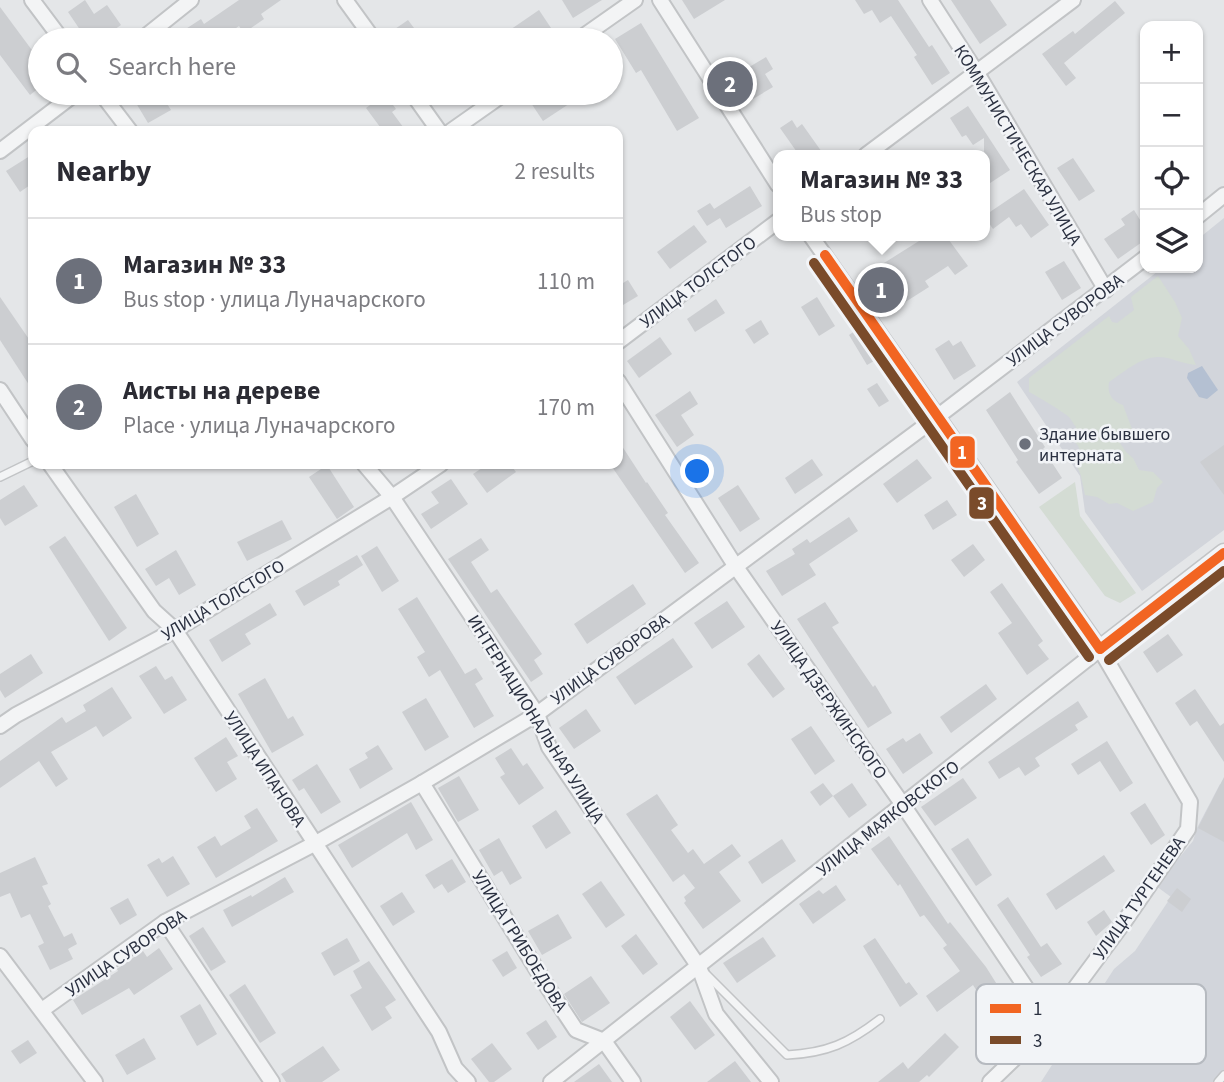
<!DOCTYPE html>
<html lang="en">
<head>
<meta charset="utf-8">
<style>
  :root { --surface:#fff; --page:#f2f2f3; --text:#2b2b33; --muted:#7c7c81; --line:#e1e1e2; --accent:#6c707b }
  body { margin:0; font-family:"Source Sans 3",sans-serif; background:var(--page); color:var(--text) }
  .controls { position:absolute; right:21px; top:21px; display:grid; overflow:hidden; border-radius:14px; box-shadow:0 2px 5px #0004 }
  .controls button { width:63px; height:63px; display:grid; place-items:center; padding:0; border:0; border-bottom:2px solid var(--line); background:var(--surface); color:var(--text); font:35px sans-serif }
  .you { position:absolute; left:698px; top:472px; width:24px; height:24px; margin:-18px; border:5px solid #fff; border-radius:50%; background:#1a73e8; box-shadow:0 0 0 10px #1a73e833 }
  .badge { display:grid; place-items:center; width:46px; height:46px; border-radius:50%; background:var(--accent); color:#fff; font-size:23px; font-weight:700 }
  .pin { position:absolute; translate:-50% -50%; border:4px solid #fff; box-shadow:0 2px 7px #0006 }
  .popup { position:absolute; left:773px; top:150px; width:217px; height:91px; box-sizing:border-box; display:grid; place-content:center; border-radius:14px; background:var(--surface); filter:drop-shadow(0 2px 5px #0005); font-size:23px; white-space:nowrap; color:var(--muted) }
  .popup b { font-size:26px; color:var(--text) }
  .popup::after { content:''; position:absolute; left:50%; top:100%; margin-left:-14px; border:14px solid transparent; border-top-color:var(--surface) }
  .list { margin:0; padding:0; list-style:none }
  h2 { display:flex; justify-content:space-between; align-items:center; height:91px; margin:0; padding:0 28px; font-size:30px }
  h2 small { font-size:23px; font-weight:400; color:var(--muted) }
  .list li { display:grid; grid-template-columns:46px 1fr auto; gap:21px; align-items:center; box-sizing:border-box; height:126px; padding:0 28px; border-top:2px solid var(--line) }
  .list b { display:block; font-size:26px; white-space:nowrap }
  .list p { margin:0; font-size:23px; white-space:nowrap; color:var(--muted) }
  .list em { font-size:23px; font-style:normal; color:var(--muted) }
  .icon { flex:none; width:38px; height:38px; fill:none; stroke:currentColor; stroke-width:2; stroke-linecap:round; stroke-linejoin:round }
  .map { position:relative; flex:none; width:1224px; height:1082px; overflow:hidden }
  .search { position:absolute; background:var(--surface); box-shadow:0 2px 5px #0004; left:28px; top:28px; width:595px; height:77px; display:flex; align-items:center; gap:18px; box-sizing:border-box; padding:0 24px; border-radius:38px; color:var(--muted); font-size:26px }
  .panel { position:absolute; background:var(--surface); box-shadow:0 2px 5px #0004; left:28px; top:126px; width:595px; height:343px; border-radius:14px }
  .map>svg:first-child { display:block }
</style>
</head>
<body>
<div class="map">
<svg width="1224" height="1082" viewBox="0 0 1224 1082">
  <rect width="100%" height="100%" fill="#e4e6e8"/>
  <!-- built -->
  <g fill="#d2d5db">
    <polygon points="1224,218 1224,530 1142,591 1085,512 1080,476 1017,382 1162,268 1198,268 1198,239"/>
    <polygon points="1220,784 1224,786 1224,1082 1041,1082 1114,969 1135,951 1171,897 1156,886 1193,841 1197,828"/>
  </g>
  <!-- green -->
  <g fill="#d4dcd4">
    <path d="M1158 276 1175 302 1182 318 1178 336 1189 349 1196 365C1182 364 1171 357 1158 357 1140 357 1123 373 1109 382 1107 394 1112 401 1123 405L1135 437 1120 435 1118 440 1126 452 1133 458 1139 470 1153 472 1163 482 1157 488 1153 502 1133 511 1117 503 1109 504 1097 497 1085 495 1081 476 1077 466C1083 448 1080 443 1063 435L1073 434 1076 427C1073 424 1072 420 1069 417 1065 413 1034 394 1029 392V378L1109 316 1112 322 1117 323 1134 310 1131 297Z"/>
    <polygon points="1075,482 1080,516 1136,593 1120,603 1105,596 1039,507"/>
  </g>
  <!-- water -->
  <polygon fill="#b4c0d2" points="1202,366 1218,390 1207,399 1199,397 1187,378 1188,373"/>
  <!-- building -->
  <g fill="#ccced1">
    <polygon points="85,0 94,14 107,5 121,25 99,40 87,40 68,12"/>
    <polygon points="239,0 281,0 261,14 264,19 244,33 239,26 218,40 169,40 201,19 204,24"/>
    <polygon points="562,0 602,0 573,18"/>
    <polygon points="682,0 725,0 694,19"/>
    <polygon points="855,0 898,0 929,47 932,45 950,73 932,85 914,57 917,55 891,16 880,23 872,10 864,14"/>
    <polygon points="951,0 990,0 1007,25 980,44"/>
    <polygon points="1115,1 1125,13 1064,63 1076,78 1066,86 1042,54 1073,31 1075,34"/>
    <polygon points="0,7 40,61 40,87 30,95 0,55"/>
    <polygon points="539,10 553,31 540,40 495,40"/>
    <polygon points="408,20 423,40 404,40 395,29"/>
    <polygon points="641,23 699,118 677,131 641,70 636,73 615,39"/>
    <polygon points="766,57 773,69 765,74 773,87 753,99 745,84 740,87 734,76"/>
    <polygon points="130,93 160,93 171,110 148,123"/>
    <polygon points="541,93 566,93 572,102 543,121 529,100"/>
    <polygon points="385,94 396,109 392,112 406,131 383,131 366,108"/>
    <polygon points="968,106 1010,170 984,187 984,138 973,145 966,135 962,137 950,118"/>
    <polygon points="792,120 797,128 802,124 824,155 799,155 780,128"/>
    <polygon points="33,154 33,183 20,192 6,171"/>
    <polygon points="1073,158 1095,191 1079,201 1057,168"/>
    <polygon points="750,186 762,206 726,228 720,218 707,226 697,211 710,203 717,213 714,209"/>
    <polygon points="1024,189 1049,225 1031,238 1021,224 1016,227 1009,217 993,229 984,216"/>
    <polygon points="1134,210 1145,228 1145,240 1118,259 1104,239 1125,225 1121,219"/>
    <polygon points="694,225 707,242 670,269 657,252"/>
    <polygon points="927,236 946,236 968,266 955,275 948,266 925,281 929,287 899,306 876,268"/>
    <polygon points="1064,261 1081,288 1062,300 1045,272"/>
    <polygon points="628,280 638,296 618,308 618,286"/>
    <polygon points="0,297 33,345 33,391 0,340"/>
    <polygon points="817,297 835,326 819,336 801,307"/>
    <polygon points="716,299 725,313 695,332 687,319"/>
    <polygon points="761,320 769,334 754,344 745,330"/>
    <polygon points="862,326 883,356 867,365 849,335"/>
    <polygon points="660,337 672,354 639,378 627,361"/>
    <polygon points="949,340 953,346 961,341 976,366 954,380 935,349"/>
    <polygon points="877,383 889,401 879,407 867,389"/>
    <polygon points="690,391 698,404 681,415 694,435 677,447 655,415"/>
    <polygon points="1010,392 1045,447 1043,449 1062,478 1039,494 1016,462 1018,460 986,410"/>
    <polygon points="618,440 646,483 647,482 668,513 665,515 699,563 685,573 610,464 618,464"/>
    <polygon points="1224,445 1224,495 1200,462"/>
    <polygon points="812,459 823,475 795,494 785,478"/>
    <polygon points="917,459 932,478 897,503 883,484"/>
    <polygon points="488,464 510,464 516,472 487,493 473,474"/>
    <polygon points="327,465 354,507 337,519 309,477"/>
    <polygon points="451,479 468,504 431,529 421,514 439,503 431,492"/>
    <polygon points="24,485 38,506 5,526 0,518 0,500"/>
    <polygon points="738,485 760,519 740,532 718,498"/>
    <polygon points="136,494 159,534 137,547 114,507"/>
    <polygon points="947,500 957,515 933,530 924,515"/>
    <polygon points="849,517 858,531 809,564 816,575 782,596 766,571 795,554 792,549 807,539 810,543"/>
    <polygon points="282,520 292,539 247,561 237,542"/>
    <polygon points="65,536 127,628 109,641 49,547"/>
    <polygon points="481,538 489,550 471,562 491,593 497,589 542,654 534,660 543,674 531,682 448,559"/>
    <polygon points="973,544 985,560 964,577 951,560"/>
    <polygon points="377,546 399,581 382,592 361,556"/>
    <polygon points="176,550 196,585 179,595 169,578 156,586 145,569"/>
    <polygon points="357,555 363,565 338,581 340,585 304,606 295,591"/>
    <polygon points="1002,583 1043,641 1038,645 1049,659 1027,675 998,633 1012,623 990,592"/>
    <polygon points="633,584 646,604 587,644 574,624"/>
    <polygon points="417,597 465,674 476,668 483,679 475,684 494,716 474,728 440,670 429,677 417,657 425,652 398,609"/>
    <polygon points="727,601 745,627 712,649 694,623"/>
    <polygon points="825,602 839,623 832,627 873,687 875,685 892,713 868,728 797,619"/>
    <polygon points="270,603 277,615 245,634 251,644 222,662 209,640"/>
    <polygon points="1168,634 1183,655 1157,673 1143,652"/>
    <polygon points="673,638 693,667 635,705 616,677"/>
    <polygon points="31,654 43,673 5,698 0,690 0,674"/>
    <polygon points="759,654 785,689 773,698 747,664"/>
    <polygon points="156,666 165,680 172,676 187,700 164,714 139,676"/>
    <polygon points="265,678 288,719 293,716 304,735 272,753 238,694"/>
    <polygon points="986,684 997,699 951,733 940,717"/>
    <polygon points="112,687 132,718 103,737 96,726 51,752 68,779 56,787 39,761 0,788 0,761 62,717 66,723 86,711 83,705"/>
    <polygon points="1195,689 1220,726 1224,723 1224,762 1197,721 1190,726 1175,703"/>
    <polygon points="426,698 449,737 425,751 402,712"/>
    <polygon points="1078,701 1088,717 1075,725 1078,730 1035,758 1040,766 1025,776 1019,767 999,779 988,762"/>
    <polygon points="586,709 601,731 574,749 559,728"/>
    <polygon points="811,726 835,761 815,775 791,739"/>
    <polygon points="920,733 933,753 903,774 886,749 903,738 906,742"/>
    <polygon points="226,737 238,756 227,762 237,779 216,792 194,758"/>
    <polygon points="1107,741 1133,783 1120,792 1100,761 1078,775 1071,764"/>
    <polygon points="378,745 393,769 360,789 349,769 368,758 365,753"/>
    <polygon points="511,748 523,766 527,763 544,788 519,805 500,777 505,774 495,758"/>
    <polygon points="317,764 341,802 321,814 304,788 299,791 292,780"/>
    <polygon points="459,776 479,810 458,822 438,788"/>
    <polygon points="1224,777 1224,842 1198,828"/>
    <polygon points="963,778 977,798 935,826 921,807"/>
    <polygon points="823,783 833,796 820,806 810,792"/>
    <polygon points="852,783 867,805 849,818 833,796"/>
    <polygon points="657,794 678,825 671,830 688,853 693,849 704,864 732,844 741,856 719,872 741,901 703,929 684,903 686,901 684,897 695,888 684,874 673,882 626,814"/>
    <polygon points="411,802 433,840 416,850 407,833 352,868 338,845"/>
    <polygon points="1145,803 1165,835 1151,845 1130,813"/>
    <polygon points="257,808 278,841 216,878 197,847 215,836 221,846 251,828 244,816"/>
    <polygon points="556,810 571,833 546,849 532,826"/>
    <polygon points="889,836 948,924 950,922 986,967 1008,1002 991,1013 973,985 937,1012 926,996 960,971 943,948 947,945 924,915 920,917 900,884 898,886 871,849"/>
    <polygon points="499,838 522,878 510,885 502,871 494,876 479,850"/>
    <polygon points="968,838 992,875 976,886 951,849"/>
    <polygon points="782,839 796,861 762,884 748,862"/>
    <polygon points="1104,855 1115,871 1056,910 1046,894"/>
    <polygon points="173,856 190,884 167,897 147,865 159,858 162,863"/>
    <polygon points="35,857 48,884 42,886 51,904 48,906 64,937 72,933 77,944 68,949 73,959 50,970 38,946 44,943 30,914 21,918 10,893 0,897 0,873"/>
    <polygon points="452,859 466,882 448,893 442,884 434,889 425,875"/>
    <polygon points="285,877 294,892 232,927 223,910 251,895 252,897"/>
    <polygon points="601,881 625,915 606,928 582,894"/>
    <polygon points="836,885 846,900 813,924 799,904 819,890 823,894"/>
    <polygon points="1177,888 1191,899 1182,912 1167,901"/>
    <polygon points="402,892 415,912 393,926 380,906"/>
    <polygon points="1008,897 1041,947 1047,943 1062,964 1041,977 1027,957 1030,955 997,905"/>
    <polygon points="128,898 137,915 120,925 110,908"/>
    <polygon points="1104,910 1112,922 1096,936 1087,922"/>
    <polygon points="558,914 572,938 542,955 528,931"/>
    <polygon points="203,927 226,962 211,971 189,936"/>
    <polygon points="636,934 658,964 643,975 621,946"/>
    <polygon points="763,937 776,956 737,983 723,963"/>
    <polygon points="347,938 360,961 334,976 321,953"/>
    <polygon points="875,938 906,984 909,982 918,994 900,1007 863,946"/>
    <polygon points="159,948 173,969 134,995 129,988 82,1015 73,1000 118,971 117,969 143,951 147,957"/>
    <polygon points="507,951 517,968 503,977 492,960"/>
    <polygon points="369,961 396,1000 385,1007 392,1018 372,1031 350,995 362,988 353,971"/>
    <polygon points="591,976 610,1003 582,1022 564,994"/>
    <polygon points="245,984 276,1033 260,1043 229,995"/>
    <polygon points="690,1001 715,1035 695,1050 670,1017"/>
    <polygon points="200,1004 217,1034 197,1046 180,1016"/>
    <polygon points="546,1020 557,1037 538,1050 526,1033"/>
    <polygon points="945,1033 959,1047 929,1077 927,1075 919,1082 878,1082 903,1062 908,1069"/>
    <polygon points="144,1038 156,1059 127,1075 115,1055"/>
    <polygon points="28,1040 37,1053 20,1064 11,1051"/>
    <polygon points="492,1043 512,1069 494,1082 489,1082 471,1059"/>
    <polygon points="323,1046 340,1070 322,1082 286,1082 281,1074"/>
    <polygon points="735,1061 751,1082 707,1082"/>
    <polygon points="599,1064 612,1082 574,1082"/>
  </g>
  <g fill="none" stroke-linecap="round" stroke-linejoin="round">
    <defs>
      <g id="service">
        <polyline points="0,477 33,461"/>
        <path d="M706 974 787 1055C827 1053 849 1043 880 1019"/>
        <polyline points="1218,1082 1224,1075"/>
      </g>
      <g id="minor">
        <polyline points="32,0 62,40"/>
        <polyline points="345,0 374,40"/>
        <polyline points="660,0 778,185"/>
        <polyline points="930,0 977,73 1106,290"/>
        <polyline points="141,40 191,0"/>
        <polyline points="578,40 635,0"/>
        <polyline points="101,93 130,131"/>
        <polyline points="412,93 439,131"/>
        <polyline points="451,131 505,93"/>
        <polyline points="0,151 76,93"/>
        <polyline points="866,155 1073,0"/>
        <polyline points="1198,216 1224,195"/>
        <polyline points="811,236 1100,649 1190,802 1188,829 1124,922 1073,991 1045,1016 1017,1056 990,1082"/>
        <polyline points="618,342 778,221"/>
        <polyline points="618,381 736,567 903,805 1045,1016"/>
        <polyline points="0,390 33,440"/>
        <polyline points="50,464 154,611 175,630 439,1032 455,1068 468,1082"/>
        <polyline points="364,464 392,497 537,714 549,747 699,967 716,1014 771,1082"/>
        <polyline points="0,726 16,715 175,630 392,497 441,464"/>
        <polyline points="422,783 545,983 576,1030 604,1041 633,1082"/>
        <polyline points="165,922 272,1082"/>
        <polyline points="0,956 95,1082"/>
        <polyline points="42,1010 165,922 314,844 422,783 537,714 937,417 1145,258"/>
        <polyline points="551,1082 1100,649"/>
      </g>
      <polyline id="tertiary" points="1100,649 1224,553"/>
    </defs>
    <!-- service casing -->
    <use href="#service" stroke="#c2c4c6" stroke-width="10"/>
    <!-- minor casing -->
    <use href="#minor" stroke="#c2c4c6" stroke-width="18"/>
    <!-- tertiary casing -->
    <use href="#tertiary" stroke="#c2c4c6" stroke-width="21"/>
    <!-- service -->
    <use href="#service" stroke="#f3f4f5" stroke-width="7"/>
    <!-- minor -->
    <use href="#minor" stroke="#f3f4f5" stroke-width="14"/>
    <!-- tertiary -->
    <use href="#tertiary" stroke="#f3f4f5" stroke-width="18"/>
    <defs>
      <g id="bus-1">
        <polyline points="825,255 1100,649"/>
        <polyline points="1100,649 1224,553"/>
      </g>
      <g id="bus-2">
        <polyline points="814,263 1089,657"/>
        <polyline points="1109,660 1224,571"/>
      </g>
    </defs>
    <!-- bus-1 casing -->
    <use href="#bus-1" stroke="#f2f4f7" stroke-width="16"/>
    <!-- bus-2 casing -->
    <use href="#bus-2" stroke="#f2f4f7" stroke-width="16"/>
    <!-- bus-1 -->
    <use href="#bus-1" stroke="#f26522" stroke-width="10"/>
    <!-- bus-2 -->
    <use href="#bus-2" stroke="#7a4b2a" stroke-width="10"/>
  </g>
  <!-- markers -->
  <circle fill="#6c707b" stroke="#f2f4f7" stroke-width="2.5" cx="1025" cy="444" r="7"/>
  <g text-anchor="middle" stroke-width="5" stroke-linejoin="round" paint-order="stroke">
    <!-- street labels -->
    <g font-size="18" fill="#2b3141" stroke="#f2f4f7">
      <text transform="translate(1018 145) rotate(59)" y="6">КОММУНИСТИЧЕСКАЯ УЛИЦА</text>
      <text transform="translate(698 282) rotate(-37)" y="6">УЛИЦА ТОЛСТОГО</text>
      <text transform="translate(1065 320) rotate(-37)" y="6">УЛИЦА СУВОРОВА</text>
      <text transform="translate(223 600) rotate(-31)" y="6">УЛИЦА ТОЛСТОГО</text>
      <text transform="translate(610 659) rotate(-36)" y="6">УЛИЦА СУВОРОВА</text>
      <text transform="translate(829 700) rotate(55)" y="6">УЛИЦА ДЗЕРЖИНСКОГО</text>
      <text transform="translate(536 719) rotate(58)" y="6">ИНТЕРНАЦИОНАЛЬНАЯ УЛИЦА</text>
      <text transform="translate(265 769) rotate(57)" y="6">УЛИЦА ИПАНОВА</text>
      <text transform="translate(888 818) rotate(-38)" y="6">УЛИЦА МАЯКОВСКОГО</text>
      <text transform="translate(1139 898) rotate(-55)" y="6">УЛИЦА ТУРГЕНЕВА</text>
      <text transform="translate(520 941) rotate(58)" y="6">УЛИЦА ГРИБОЕДОВА</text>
      <text transform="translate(126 953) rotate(-34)" y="6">УЛИЦА СУВОРОВА</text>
    </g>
    <!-- poi labels -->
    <g font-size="18" fill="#2b3141" stroke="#f2f4f7" text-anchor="start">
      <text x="1039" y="440">Здание бывшего<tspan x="1039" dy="21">интерната</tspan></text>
    </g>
  </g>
  <!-- legend -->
  <rect x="976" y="984" width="230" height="80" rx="10" fill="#f2f4f7" stroke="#b6bac0" stroke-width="2"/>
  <rect x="990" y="1004" width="31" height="9" fill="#f26522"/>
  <rect x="990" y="1036" width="31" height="8" fill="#7a4b2a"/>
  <g font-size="19" fill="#2b3141">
    <text x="1033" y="1015">1</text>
    <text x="1033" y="1047">3</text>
  </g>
  <g stroke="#f2f4f7" stroke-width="2.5">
    <rect x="949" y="435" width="27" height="34" rx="7" fill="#f26522"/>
    <rect x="968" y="486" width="27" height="34" rx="7" fill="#7a4b2a"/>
  </g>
  <g font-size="19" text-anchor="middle" font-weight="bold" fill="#fff">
    <text x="962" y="459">1</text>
    <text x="982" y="510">3</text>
  </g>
</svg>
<div class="controls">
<button>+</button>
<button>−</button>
<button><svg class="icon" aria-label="locate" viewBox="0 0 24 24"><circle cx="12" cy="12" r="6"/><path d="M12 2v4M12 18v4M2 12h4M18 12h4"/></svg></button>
<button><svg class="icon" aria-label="layers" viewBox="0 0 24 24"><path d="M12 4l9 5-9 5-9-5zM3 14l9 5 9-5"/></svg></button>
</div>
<div class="you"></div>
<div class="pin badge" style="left:881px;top:290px">1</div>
<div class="popup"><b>Магазин № 33</b>Bus stop</div>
<div class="pin badge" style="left:730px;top:84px">2</div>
<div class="search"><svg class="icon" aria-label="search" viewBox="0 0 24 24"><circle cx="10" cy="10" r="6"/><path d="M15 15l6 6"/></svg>Search here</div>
<section class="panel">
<h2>Nearby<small>2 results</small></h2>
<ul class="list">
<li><span class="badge">1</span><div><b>Магазин № 33</b><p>Bus stop · улица Луначарского</p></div><em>110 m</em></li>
<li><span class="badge">2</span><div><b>Аисты на дереве</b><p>Place · улица Луначарского</p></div><em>170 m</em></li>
</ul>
</section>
</div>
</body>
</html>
